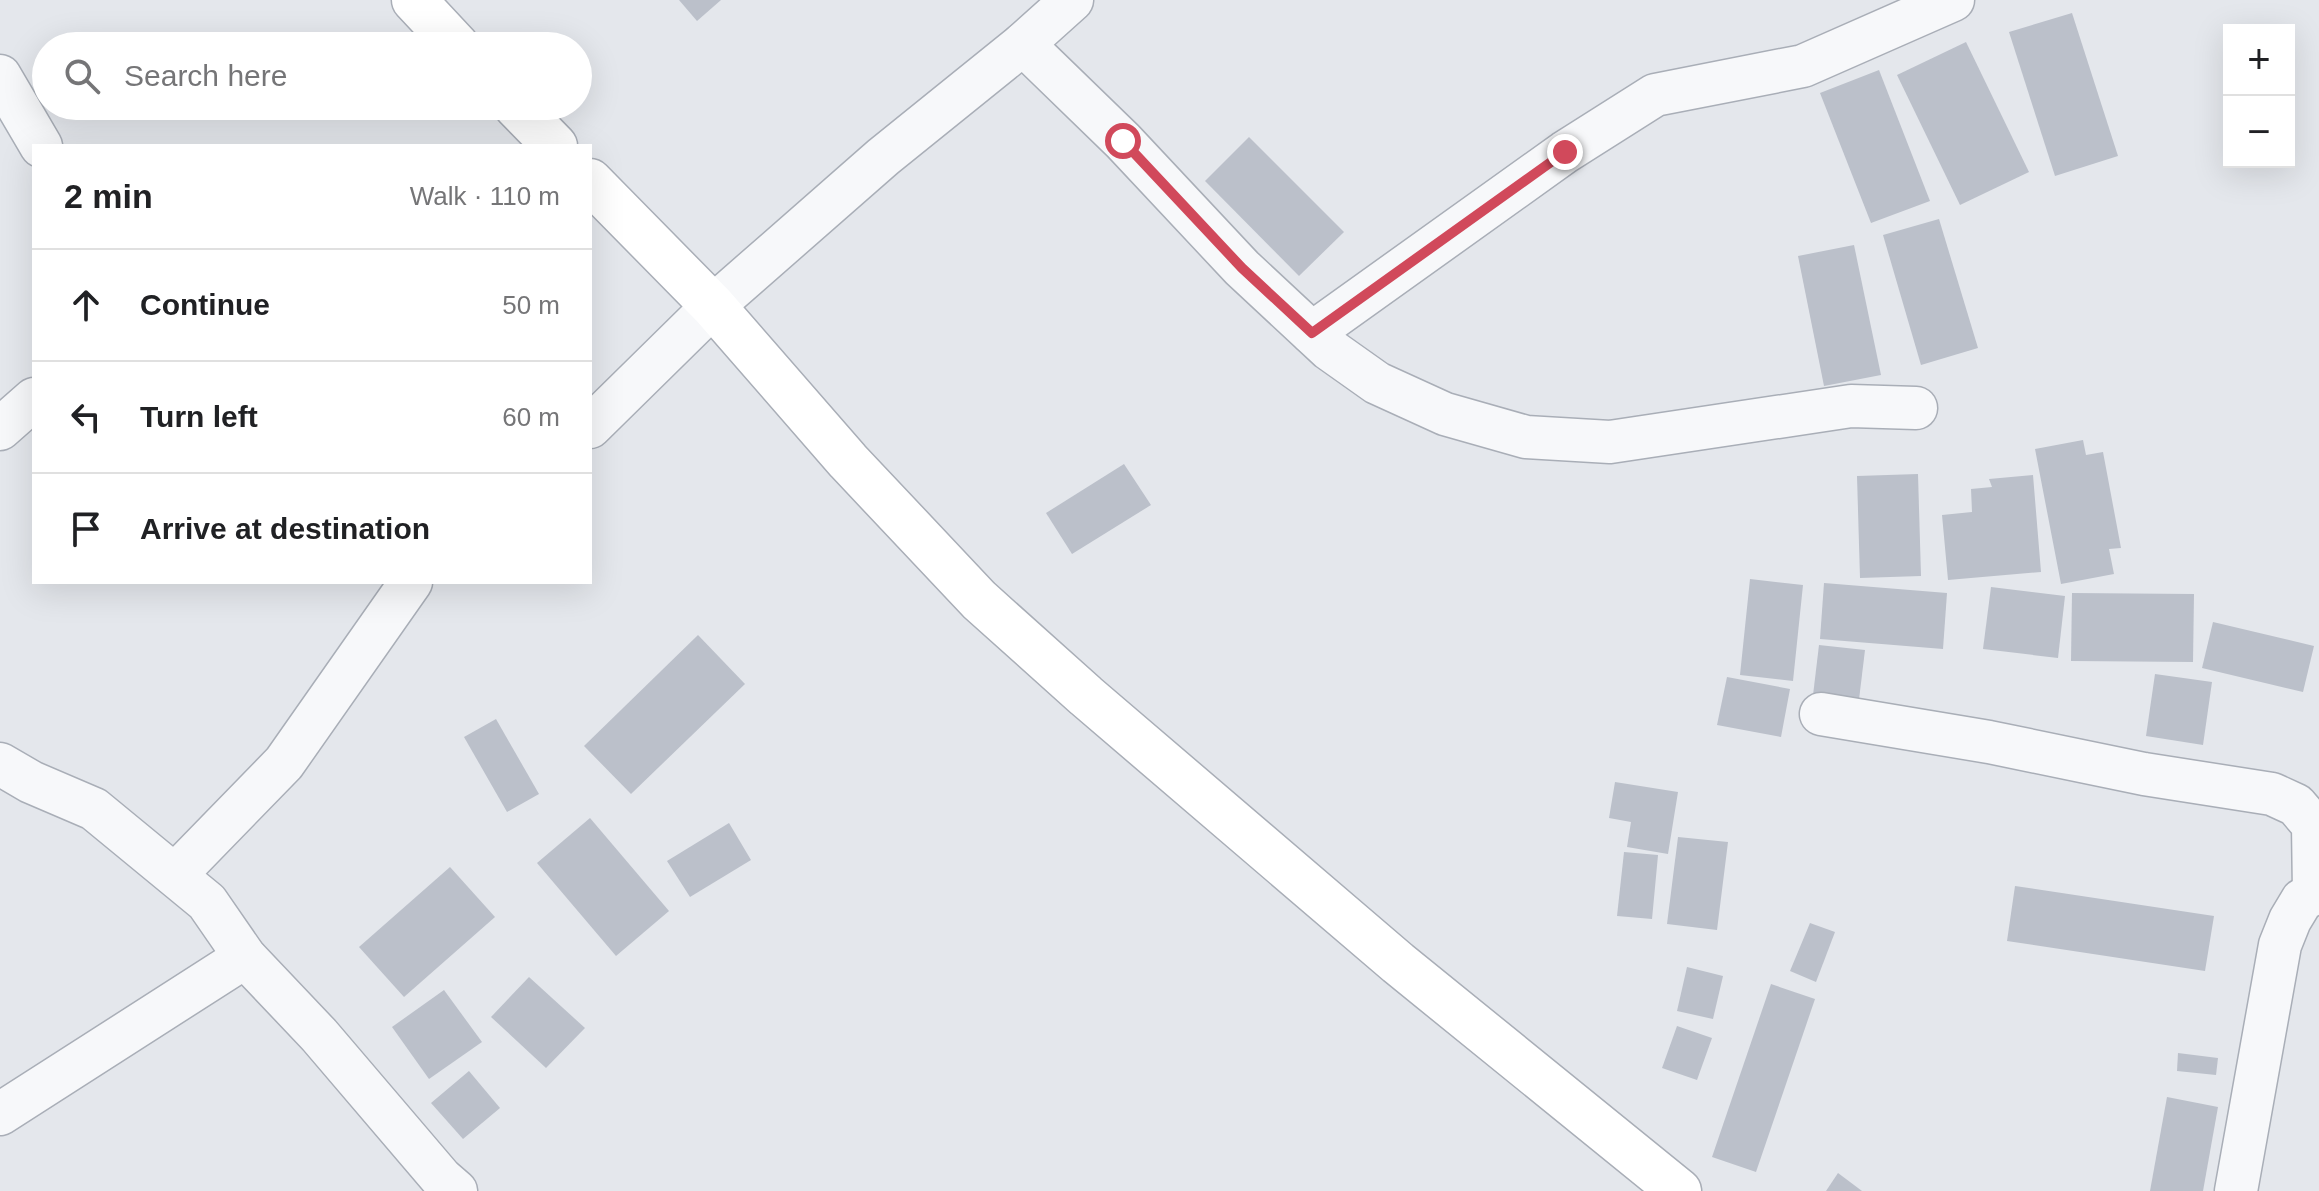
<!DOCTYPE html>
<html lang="en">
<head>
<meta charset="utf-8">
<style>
  :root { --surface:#fff; --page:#f2f2f2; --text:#202124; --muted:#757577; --line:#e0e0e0 }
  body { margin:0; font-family:Helvetica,sans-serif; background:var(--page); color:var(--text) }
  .controls { position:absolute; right:24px; top:24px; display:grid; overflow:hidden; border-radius:0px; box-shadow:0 8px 32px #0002 }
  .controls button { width:72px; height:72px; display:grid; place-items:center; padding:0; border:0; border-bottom:2px solid var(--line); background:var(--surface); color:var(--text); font:40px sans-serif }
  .stop { position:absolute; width:24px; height:24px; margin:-18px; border:6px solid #d1495b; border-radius:50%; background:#fff }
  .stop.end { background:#d1495b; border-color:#fff; box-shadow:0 2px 8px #0008 }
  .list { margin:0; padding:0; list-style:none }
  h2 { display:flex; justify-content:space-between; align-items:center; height:104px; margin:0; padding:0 32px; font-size:34px }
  h2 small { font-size:26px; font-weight:400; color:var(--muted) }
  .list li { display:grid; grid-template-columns:52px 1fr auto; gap:24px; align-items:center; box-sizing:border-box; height:112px; padding:0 32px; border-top:2px solid var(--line) }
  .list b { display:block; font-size:30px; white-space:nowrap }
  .list em { font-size:26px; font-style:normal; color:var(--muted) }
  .icon { flex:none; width:44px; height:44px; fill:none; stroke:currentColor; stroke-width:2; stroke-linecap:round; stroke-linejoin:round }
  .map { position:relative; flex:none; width:2319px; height:1191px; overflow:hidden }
  .search { position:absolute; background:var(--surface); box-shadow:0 8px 32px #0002; left:32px; top:32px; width:560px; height:88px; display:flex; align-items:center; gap:20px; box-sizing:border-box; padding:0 28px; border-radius:44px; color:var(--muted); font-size:30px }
  .panel { position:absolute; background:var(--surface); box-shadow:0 8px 32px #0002; left:32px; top:144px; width:560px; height:440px; border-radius:0px }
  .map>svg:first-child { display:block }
</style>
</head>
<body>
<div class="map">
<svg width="2319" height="1191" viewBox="0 0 2319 1191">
  <rect width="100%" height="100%" fill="#e4e7ec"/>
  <!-- building -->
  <g fill="#bbc0ca">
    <polygon points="679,0 721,0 697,21"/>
    <polygon points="2072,13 2118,156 2055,176 2009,32"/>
    <polygon points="1966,42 2029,172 1960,205 1897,75"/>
    <polygon points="1879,70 1930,201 1871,223 1820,93"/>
    <polygon points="1249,137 1344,232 1299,276 1205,181"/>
    <polygon points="1939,219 1978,348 1921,365 1883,235"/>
    <polygon points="1854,245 1881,375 1824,386 1798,256"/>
    <polygon points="2083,440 2086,455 2103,452 2121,548 2109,549 2114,574 2061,584 2035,449"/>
    <polygon points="1124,464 1151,505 1072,554 1046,513"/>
    <polygon points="1918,474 1921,576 1860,578 1857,476"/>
    <polygon points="2033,475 2041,572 1948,580 1942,515 1972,512 1971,489 1992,487 1989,479"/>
    <polygon points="1750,579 1803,585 1793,681 1740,675"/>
    <polygon points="1824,583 1947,593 1943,649 1820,639"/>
    <polygon points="1991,587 2065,596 2058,658 1983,649"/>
    <polygon points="2072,593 2194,594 2193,662 2071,661"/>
    <polygon points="2213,622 2314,646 2303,692 2202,668"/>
    <polygon points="698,635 745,684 631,794 584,746"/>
    <polygon points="1819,645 1865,650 1857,716 1811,712"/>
    <polygon points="2155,674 2212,682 2203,745 2146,736"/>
    <polygon points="1727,677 1790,689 1781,737 1717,725"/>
    <polygon points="496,719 539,794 507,812 464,737"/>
    <polygon points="1615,782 1678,792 1668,854 1627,847 1631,822 1609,818"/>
    <polygon points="590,818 669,911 616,956 537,863"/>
    <polygon points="729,823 751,860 690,897 667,861"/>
    <polygon points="1678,837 1728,842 1717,930 1667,924"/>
    <polygon points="1624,852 1658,855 1652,919 1617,916"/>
    <polygon points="450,867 495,917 404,997 359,947"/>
    <polygon points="2015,886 2214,916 2205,971 2007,941"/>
    <polygon points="1810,923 1835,932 1816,982 1790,971"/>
    <polygon points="1687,967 1723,976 1713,1019 1677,1011"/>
    <polygon points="529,977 585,1028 546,1068 491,1017"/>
    <polygon points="1771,984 1815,999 1756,1172 1712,1157"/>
    <polygon points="444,990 482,1042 429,1079 392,1027"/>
    <polygon points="1677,1026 1712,1038 1697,1080 1662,1068"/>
    <polygon points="2178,1053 2218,1058 2216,1075 2177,1071"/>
    <polygon points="469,1071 500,1108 463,1139 431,1103"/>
    <polygon points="2167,1097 2218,1107 2203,1191 2150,1191"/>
    <polygon points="1838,1173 1862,1191 1826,1191"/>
  </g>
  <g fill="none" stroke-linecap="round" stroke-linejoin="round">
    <defs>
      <g id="minor">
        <polyline points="1023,44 1123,141 1242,268 1329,349 1377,383 1445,414 1526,437 1610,442 1851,406 1916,408"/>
        <polyline points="0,76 41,146"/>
        <polyline points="1312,333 1565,152 1655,95 1803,66 1953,0"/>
        <polyline points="590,427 713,306 883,157 1023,44 1072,0"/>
        <polyline points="0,429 34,399"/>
        <polyline points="1821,714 1989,742 2144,774 2272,794 2296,805 2313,825 2314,893"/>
        <polyline points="0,764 31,782 94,809 207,902 245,957 319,1035 441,1178 456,1191"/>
        <polyline points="175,875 284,763 411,582"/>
        <polyline points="0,1114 245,957"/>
        <polyline points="2236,1191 2280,945 2290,920 2302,900 2319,891"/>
      </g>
      <g id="secondary">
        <polyline points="414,0 457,46"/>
        <polyline points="516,106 555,146"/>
        <polyline points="590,181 713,306 848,461 979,600 1086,696 1398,963 1679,1191"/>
      </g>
    </defs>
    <!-- minor casing -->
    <use href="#minor" stroke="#a9aeb7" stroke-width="45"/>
    <!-- secondary casing -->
    <use href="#secondary" stroke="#a9aeb7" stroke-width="47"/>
    <!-- minor -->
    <use href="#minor" stroke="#f7f8fa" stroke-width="42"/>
    <!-- secondary -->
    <use href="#secondary" stroke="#fff" stroke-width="44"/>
  </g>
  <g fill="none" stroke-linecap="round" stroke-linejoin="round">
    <!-- route -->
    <polyline stroke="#d1495b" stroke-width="10" points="1123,141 1242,268 1312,333 1565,152"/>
  </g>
</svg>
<div class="controls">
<button>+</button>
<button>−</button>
</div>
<div class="stop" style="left:1123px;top:141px"></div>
<div class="stop end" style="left:1565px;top:152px"></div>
<div class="search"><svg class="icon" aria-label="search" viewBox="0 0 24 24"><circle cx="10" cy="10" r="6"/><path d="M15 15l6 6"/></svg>Search here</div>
<section class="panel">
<h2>2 min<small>Walk · 110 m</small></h2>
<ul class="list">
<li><svg class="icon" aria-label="ahead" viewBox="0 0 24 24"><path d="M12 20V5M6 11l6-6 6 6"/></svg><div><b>Continue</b></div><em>50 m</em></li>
<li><svg class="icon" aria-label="left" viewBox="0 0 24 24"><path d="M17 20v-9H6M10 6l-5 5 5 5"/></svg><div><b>Turn left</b></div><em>60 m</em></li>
<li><svg class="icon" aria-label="arrive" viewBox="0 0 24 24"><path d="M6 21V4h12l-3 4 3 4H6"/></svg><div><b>Arrive at destination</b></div></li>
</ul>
</section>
</div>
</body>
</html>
